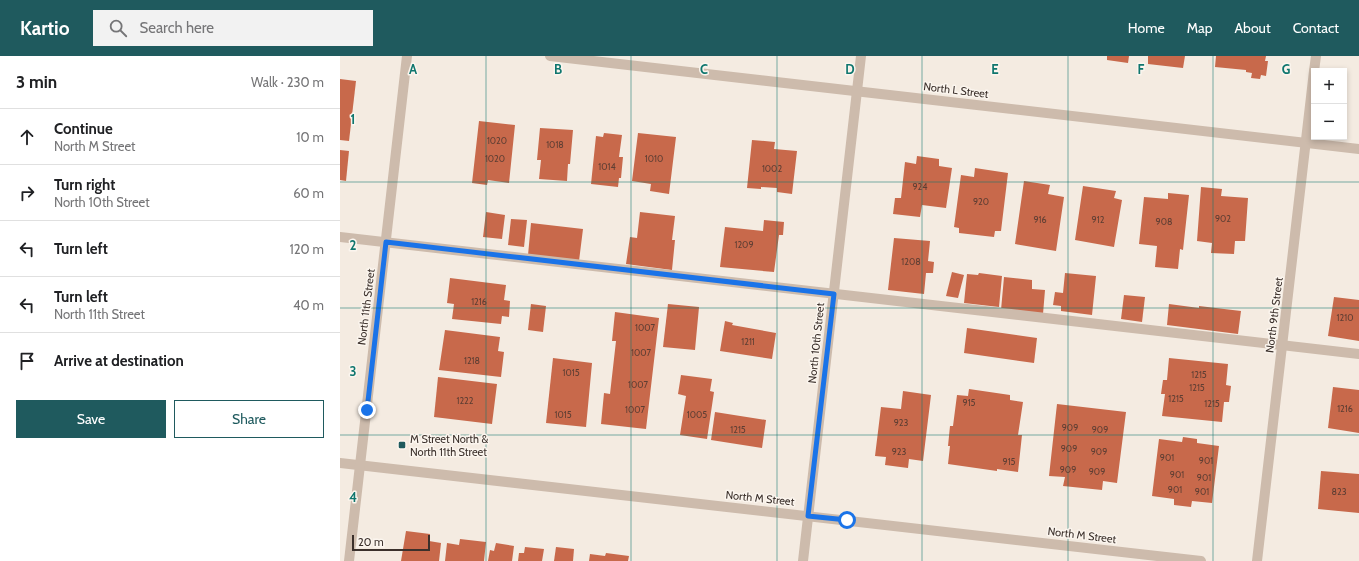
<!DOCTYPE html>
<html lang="en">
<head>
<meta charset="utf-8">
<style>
  :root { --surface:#fff; --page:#f2f2f2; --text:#202124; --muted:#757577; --line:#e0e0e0; --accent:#1f5a5e }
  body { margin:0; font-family:Cabin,sans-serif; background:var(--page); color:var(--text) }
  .controls { position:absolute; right:12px; top:12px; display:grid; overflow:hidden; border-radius:0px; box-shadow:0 2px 6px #0003 }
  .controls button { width:36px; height:36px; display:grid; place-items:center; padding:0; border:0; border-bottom:1px solid var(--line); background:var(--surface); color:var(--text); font:20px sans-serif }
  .scale { position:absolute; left:12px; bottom:10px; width:78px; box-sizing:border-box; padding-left:4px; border:2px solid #3b302b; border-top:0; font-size:11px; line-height:14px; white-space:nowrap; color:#3b302b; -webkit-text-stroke:3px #fbf5ee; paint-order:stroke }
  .stop { position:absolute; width:12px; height:12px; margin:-9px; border:3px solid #1a73e8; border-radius:50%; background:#fff }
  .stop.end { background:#1a73e8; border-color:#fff; box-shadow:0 1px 4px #0008 }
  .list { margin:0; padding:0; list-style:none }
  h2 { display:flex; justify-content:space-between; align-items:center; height:52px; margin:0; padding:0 16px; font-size:17px }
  h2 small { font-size:13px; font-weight:400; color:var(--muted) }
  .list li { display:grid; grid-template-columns:26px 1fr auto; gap:12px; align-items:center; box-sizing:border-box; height:56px; padding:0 16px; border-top:1px solid var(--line) }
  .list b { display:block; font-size:15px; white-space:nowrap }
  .list p { margin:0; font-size:13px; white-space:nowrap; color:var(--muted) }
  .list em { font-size:13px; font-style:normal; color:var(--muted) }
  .actions { display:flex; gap:8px; padding:12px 16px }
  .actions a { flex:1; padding:9px 0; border:1px solid var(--accent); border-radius:0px; text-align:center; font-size:14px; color:var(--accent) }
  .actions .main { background:var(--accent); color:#fff }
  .icon { flex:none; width:22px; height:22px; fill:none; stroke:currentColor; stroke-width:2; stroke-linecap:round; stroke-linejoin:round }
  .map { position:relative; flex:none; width:1019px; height:505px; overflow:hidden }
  header { display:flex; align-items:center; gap:24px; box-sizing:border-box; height:56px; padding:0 20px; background:var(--accent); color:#fff }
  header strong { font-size:19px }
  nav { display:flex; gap:22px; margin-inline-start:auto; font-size:14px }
  .search { width:280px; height:36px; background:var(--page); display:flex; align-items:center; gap:10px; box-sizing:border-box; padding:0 14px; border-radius:0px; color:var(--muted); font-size:15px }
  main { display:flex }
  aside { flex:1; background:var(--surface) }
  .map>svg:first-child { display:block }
</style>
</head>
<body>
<header>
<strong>Kartio</strong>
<div class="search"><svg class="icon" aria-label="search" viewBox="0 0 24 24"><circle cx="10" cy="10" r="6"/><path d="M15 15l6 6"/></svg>Search here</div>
<nav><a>Home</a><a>Map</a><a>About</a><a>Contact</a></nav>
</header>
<main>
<aside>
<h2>3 min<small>Walk · 230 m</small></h2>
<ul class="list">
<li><svg class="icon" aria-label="ahead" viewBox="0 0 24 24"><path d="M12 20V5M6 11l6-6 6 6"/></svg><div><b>Continue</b><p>North M Street</p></div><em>10 m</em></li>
<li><svg class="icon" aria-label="right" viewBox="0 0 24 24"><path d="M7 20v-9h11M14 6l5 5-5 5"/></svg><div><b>Turn right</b><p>North 10th Street</p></div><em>60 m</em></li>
<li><svg class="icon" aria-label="left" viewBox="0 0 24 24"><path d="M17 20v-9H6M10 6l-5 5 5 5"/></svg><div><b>Turn left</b></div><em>120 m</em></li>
<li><svg class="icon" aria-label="left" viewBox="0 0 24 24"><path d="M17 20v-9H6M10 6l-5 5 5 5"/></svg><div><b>Turn left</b><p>North 11th Street</p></div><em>40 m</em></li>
<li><svg class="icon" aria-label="arrive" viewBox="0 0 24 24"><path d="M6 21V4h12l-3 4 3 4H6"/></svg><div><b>Arrive at destination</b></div></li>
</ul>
<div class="actions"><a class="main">Save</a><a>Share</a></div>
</aside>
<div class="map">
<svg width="1019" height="505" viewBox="0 0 1019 505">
  <rect width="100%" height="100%" fill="#f4ebe1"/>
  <!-- building -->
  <g fill="#c8694b">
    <polygon points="767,0 789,0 788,7 767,4"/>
    <polygon points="808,0 845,0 843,12 808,8"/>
    <polygon points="876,0 926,0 925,5 928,5 926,20 921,19 920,23 911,22 912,17 906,16 906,14 875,11"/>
    <polygon points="0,23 16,25 9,85 0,84"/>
    <polygon points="139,65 175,69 169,127 148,124 147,129 132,127"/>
    <polygon points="200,72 233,74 230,108 228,108 227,125 199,123 201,104 197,104"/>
    <polygon points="264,77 282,79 279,101 283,101 281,122 279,122 278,131 251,128 256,80 263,81"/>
    <polygon points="298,77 336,81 329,138 310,135 311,128 292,125"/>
    <polygon points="412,84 435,86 434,93 457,95 452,138 437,136 437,132 421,131 421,133 407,132"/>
    <polygon points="0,94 9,95 6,125 0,124"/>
    <polygon points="577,100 599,103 599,110 612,112 606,152 582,149 580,161 553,158 555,142 561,142 565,106 576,108"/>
    <polygon points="635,112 668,117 661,175 655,175 654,181 619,177 619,172 614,171 621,119 634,121"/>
    <polygon points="684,125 710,129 708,138 724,141 716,195 675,188"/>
    <polygon points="743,130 776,135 774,142 782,144 774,191 735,184"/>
    <polygon points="861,131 882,133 881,140 908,142 905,185 895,185 894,198 871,197 872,187 857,185"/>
    <polygon points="828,137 849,139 843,194 840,193 838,213 815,211 817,190 799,188 804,141 828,143"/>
    <polygon points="146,156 165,159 162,183 143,181"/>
    <polygon points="300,156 335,160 332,184 335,184 332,214 286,208 290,181 297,182"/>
    <polygon points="171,163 187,164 184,191 168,189"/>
    <polygon points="424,164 444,166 443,179 439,179 434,216 380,211 385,171 423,175"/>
    <polygon points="191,167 243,173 239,205 188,199"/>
    <polygon points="554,182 590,185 588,205 594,206 593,217 586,217 584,238 548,234"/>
    <polygon points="612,216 624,219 618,242 606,240"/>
    <polygon points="639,217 662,220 659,251 624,247 627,218 638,219"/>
    <polygon points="725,217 756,220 752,259 721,255 721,250 713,249 715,236 723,237"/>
    <polygon points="664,221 692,224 692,233 705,234 703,258 661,254"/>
    <polygon points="110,222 166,229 164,244 170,245 169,261 162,260 161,268 112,263 114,248 107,247"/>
    <polygon points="784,239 805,241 802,266 781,263"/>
    <polygon points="994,241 1019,244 1019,285 988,280"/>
    <polygon points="191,248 206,250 203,276 188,274"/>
    <polygon points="328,248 359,251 355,294 323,291"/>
    <polygon points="829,248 859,252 859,250 901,255 898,278 827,269"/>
    <polygon points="275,256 319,262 306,373 261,368 264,337 270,338 276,285 272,285"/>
    <polygon points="385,265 393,267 392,269 436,277 432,303 380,295"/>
    <polygon points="627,272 697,282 694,307 624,297"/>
    <polygon points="105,274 160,281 158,295 164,296 161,321 99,314"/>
    <polygon points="213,302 252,307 246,371 206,367"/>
    <polygon points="829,302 888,308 886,329 891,330 889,346 884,346 882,366 822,360 825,338 821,338 823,324 827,324"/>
    <polygon points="341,319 372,323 370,335 374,336 367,383 340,379 346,340 338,338"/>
    <polygon points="98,321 157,328 152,368 94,361"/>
    <polygon points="993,331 1019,334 1019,377 988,372"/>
    <polygon points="629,333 670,339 670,344 683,346 678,379 682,379 678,416 657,413 657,415 608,408 610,390 608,390 610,370 613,370 617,339 628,340"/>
    <polygon points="563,335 591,339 583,405 569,403 568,412 545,409 546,401 535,400 541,351 561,353"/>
    <polygon points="717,348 786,356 777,427 763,425 762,434 723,430 725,421 709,420"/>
    <polygon points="375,356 426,364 422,392 371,384"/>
    <polygon points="843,381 857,383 857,387 879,390 872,447 852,445 851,451 834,449 834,443 812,440 819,383 842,386"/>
    <polygon points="981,415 1019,418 1019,457 978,453"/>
    <polygon points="66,475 90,478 89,485 101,487 99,505 61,505"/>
    <polygon points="120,483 146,486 144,505 105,505 107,487 119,489"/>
    <polygon points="156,487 174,490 172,505 148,505 150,494 154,495"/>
    <polygon points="185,491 204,493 202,505 178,505 179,497 184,497"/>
    <polygon points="216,491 234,493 233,505 214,505"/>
    <polygon points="266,497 289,500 288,505 249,505 250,498 265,500"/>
  </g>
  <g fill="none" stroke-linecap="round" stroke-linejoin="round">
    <!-- minor -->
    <g stroke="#cdbbac" stroke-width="10">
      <polyline points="210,0 1019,93"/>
      <polyline points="974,15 976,0"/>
      <polyline points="0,181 1019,298"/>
      <polyline points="0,407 861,505"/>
      <polyline points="9,505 67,0"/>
      <polyline points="463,505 521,0"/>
      <polyline points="917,505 974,15"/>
    </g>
  </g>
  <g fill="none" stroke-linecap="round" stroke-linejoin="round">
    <!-- route -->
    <polyline stroke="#1a73e8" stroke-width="5" points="27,354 46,186 494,238 468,460 507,464"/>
  </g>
  <!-- grid -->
  <path fill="none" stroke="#0f766e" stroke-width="1" stroke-opacity="0.55" d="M146 0V505M291 0V505M437 0V505M582 0V505M728 0V505M873 0V505M0 126H1019M0 252H1019M0 379H1019"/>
  <!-- markers -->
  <rect fill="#1f5a5e" stroke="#fbf5ee" stroke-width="1.5" x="58" y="385" width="8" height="8" rx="2"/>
  <g text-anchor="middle" stroke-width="3" stroke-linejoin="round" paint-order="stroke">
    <!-- number labels -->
    <g font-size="9" fill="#5e3e33">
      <text x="157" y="88">1020</text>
      <text x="215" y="92">1018</text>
      <text x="155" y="106">1020</text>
      <text x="314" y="106">1010</text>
      <text x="267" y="114">1014</text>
      <text x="432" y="116">1002</text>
      <text x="580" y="134">924</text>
      <text x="641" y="149">920</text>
      <text x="883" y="166">902</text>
      <text x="700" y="167">916</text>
      <text x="758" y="167">912</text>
      <text x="824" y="169">908</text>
      <text x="404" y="192">1209</text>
      <text x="571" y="209">1208</text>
      <text x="139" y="249">1216</text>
      <text x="1005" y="265">1210</text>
      <text x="305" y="275">1007</text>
      <text x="408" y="289">1211</text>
      <text x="301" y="300">1007</text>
      <text x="132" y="308">1218</text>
      <text x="231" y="320">1015</text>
      <text x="859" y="322">1215</text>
      <text x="298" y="332">1007</text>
      <text x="857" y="335">1215</text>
      <text x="836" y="346">1215</text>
      <text x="125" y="348">1222</text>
      <text x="629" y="350">915</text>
      <text x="872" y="351">1215</text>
      <text x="1005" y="356">1216</text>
      <text x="295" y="357">1007</text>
      <text x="223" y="362">1015</text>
      <text x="357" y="362">1005</text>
      <text x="561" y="370">923</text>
      <text x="730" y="375">909</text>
      <text x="398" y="377">1215</text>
      <text x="760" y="377">909</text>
      <text x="729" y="396">909</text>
      <text x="559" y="399">923</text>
      <text x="759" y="399">909</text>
      <text x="827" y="405">901</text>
      <text x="866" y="408">901</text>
      <text x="669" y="409">915</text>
      <text x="728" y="417">909</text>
      <text x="757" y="419">909</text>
      <text x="837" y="422">901</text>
      <text x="864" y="425">901</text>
      <text x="835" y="437">901</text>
      <text x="862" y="439">901</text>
      <text x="999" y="439">823</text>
    </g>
    <!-- street labels -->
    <g font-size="11" fill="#3b302b" stroke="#fbf5ee">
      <text transform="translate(616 34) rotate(7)" y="4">North L Street</text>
      <text transform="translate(26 251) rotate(-83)" y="4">North 11th Street</text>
      <text transform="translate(934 259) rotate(-83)" y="4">North 9th Street</text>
      <text transform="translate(476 287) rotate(-84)" y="4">North 10th Street</text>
      <text transform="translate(420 442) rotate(6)" y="4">North M Street</text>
      <text transform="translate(742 479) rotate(7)" y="4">North M Street</text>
    </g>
    <!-- poi labels -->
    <g font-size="11" fill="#3b302b" stroke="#fbf5ee" text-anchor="start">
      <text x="70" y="387">M Street North &amp;<tspan x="70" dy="13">North 11th Street</tspan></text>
    </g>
  </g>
  <g font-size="13" text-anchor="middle" font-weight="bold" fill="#0f766e" stroke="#fbf5ee" stroke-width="3" stroke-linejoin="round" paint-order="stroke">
    <text x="73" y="18">A</text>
    <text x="218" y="18">B</text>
    <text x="364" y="18">C</text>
    <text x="510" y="18">D</text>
    <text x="655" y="18">E</text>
    <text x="801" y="18">F</text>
    <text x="946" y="18">G</text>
    <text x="13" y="68">1</text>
    <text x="13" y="194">2</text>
    <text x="13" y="320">3</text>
    <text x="13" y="446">4</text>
  </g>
</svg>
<div class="controls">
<button>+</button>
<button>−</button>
</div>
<div class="scale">20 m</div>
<div class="stop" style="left:507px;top:464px"></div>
<div class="stop end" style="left:27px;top:354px"></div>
</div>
</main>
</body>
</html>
